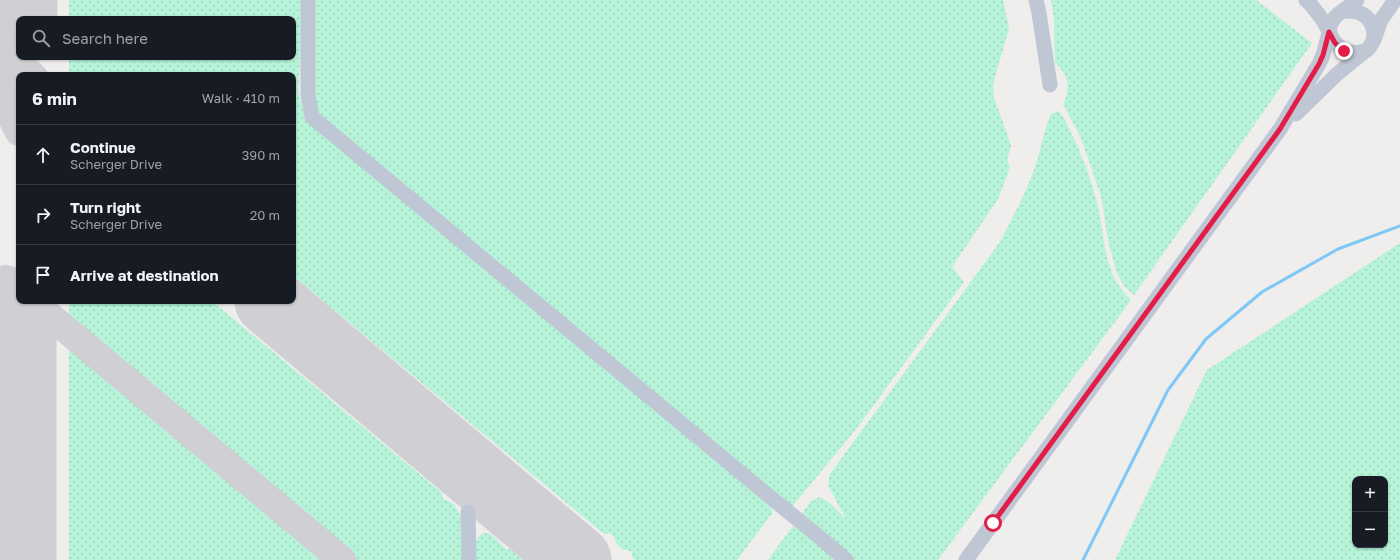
<!DOCTYPE html>
<html lang="en">
<head>
<meta charset="utf-8">
<style>
  :root { --surface:#171b24; --page:#242831; --text:#f1f3f6; --muted:#9ea1a6; --line:#363941 }
  body { margin:0; font-family:"Golos Text",sans-serif; background:var(--page); color:var(--text) }
  .controls { position:absolute; right:12px; bottom:12px; display:grid; overflow:hidden; border-radius:8px; box-shadow:0 1px 3px #0004 }
  .controls button { width:36px; height:36px; display:grid; place-items:center; padding:0; border:0; border-bottom:1px solid var(--line); background:var(--surface); color:var(--text); font:20px sans-serif }
  .stop { position:absolute; width:12px; height:12px; margin:-9px; border:3px solid #e11d48; border-radius:50%; background:#fff }
  .stop.end { background:#e11d48; border-color:#fff; box-shadow:0 1px 4px #0008 }
  .list { margin:0; padding:0; list-style:none }
  h2 { display:flex; justify-content:space-between; align-items:center; height:52px; margin:0; padding:0 16px; font-size:17px }
  h2 small { font-size:13px; font-weight:400; color:var(--muted) }
  .list li { display:grid; grid-template-columns:26px 1fr auto; gap:12px; align-items:center; box-sizing:border-box; height:60px; padding:0 16px; border-top:1px solid var(--line) }
  .list b { display:block; font-size:15px; white-space:nowrap }
  .list p { margin:0; font-size:13px; white-space:nowrap; color:var(--muted) }
  .list em { font-size:13px; font-style:normal; color:var(--muted) }
  .icon { flex:none; width:22px; height:22px; fill:none; stroke:currentColor; stroke-width:2; stroke-linecap:round; stroke-linejoin:round }
  .map { position:relative; flex:none; width:1400px; height:560px; overflow:hidden }
  .search { position:absolute; background:var(--surface); box-shadow:0 1px 3px #0004; left:16px; top:16px; width:280px; height:44px; display:flex; align-items:center; gap:10px; box-sizing:border-box; padding:0 14px; border-radius:8px; color:var(--muted); font-size:15px }
  .panel { position:absolute; background:var(--surface); box-shadow:0 1px 3px #0004; left:16px; top:72px; width:280px; height:232px; border-radius:8px }
  .map>svg:first-child { display:block }
</style>
</head>
<body>
<div class="map">
<svg width="1400" height="560" viewBox="0 0 1400 560">
  <defs>
    <pattern id="grass-dots" width="8" height="8" patternUnits="userSpaceOnUse"><rect width="8" height="8" fill="#b6f3d8"/><path d="M2 2h.1M6 6h.1" fill="none" stroke="#9ed2bc" stroke-width="1.8" stroke-linecap="round"/></pattern>
  </defs>
  <rect width="100%" height="100%" fill="#f0eded"/>
  <!-- grass -->
  <g fill="url(#grass-dots)" fill-rule="evenodd">
    <polygon points="69,0 301,0 302,39 298,90 304,113 767,503 773,512 737,560 636,560 632,557 632,552 628,550 623,550 616,543 615,538 610,533 604,534 293,276 293,75 69,75 69,57 293,57 293,19 69,19"/>
    <polygon points="315,0 1003,0 1009,28 993,84 994,98 1011,145 1007,161 1010,167 998,199 952,267 964,282 857,428 791,508 320,115 315,102"/>
    <path d="M1051 0H1256L1312 43 1134 295 1124 286 1116 271 1108 240 1101 196 1081 138 1063 104C1071 88 1069 75 1055 63L1054 19Z"/>
    <path d="M1059 111C1065 119 1068 126 1072 135 1085 161 1094 187 1100 216 1105 248 1106 276 1131 300L938 560H852L802 514 811 501 820 497 830 503 846 519 828 485 830 474 1000 242C1012 218 1025 195 1034 170 1041 152 1043 132 1051 114Z"/>
    <path d="M1400 243V560H1115L1207 370ZM1355 479H1385V545H1355Z"/>
    <polygon points="69,301 212,301 442,493 442,498 454,504 461,516 465,560 356,560 199,430 200,426 197,423 193,425 69,321"/>
    <polygon points="69,351 71,351 322,560 69,560"/>
    <polygon points="793,526 815,541 837,560 768,560"/>
    <path d="M485 533 491 534 506 549H510L523 560H474C475 549 473 537 485 533Z"/>
  </g>
  <g fill="none" stroke-linecap="round" stroke-linejoin="round">
    <!-- stream -->
    <polyline stroke="#7ec8f5" stroke-width="3" points="1083,560 1168,390 1206,339 1262,292 1338,249 1400,226"/>
    <!-- taxiway -->
    <g stroke="#d0cfd3" stroke-width="28">
      <polyline points="0,51 10,40 19,21"/>
      <polyline points="0,100 7,109 19,132"/>
      <path d="M6 279C16 294 20 309 22 326"/>
      <polyline points="32,301 342,560"/>
      <path d="M0 524C15 510 19 491 22 472"/>
    </g>
    <!-- runway -->
    <g stroke="#d0cfd3" stroke-width="69">
      <polyline points="23,0 23,19"/>
      <polyline points="0,75 19,91"/>
      <polyline points="269,301 577,560"/>
      <polyline points="22,560 22,301"/>
    </g>
    <!-- minor -->
    <g stroke="#bfc7d4" stroke-width="15">
      <polyline points="308,0 308,95 312,117 775,501 823,540 846,560"/>
      <polyline points="1036,0 1039,13 1050,85"/>
      <path d="M1306 0C1312 5 1325 22 1328 30 1330 33 1331 38 1334 41 1341 51 1355 56 1367 50"/>
      <path d="M1329 30C1332 14 1346 10 1357 0"/>
      <polyline points="1374,40 1381,20 1395,0"/>
      <path d="M1296 114 1337 74 1369 48C1378 37 1374 19 1360 13 1355 11 1349 11 1344 11"/>
      <polyline points="468,512 469,560"/>
      <polyline points="966,560 1280,129 1319,64 1323,55 1329,33"/>
    </g>
  </g>
  <g fill="none" stroke-linecap="round" stroke-linejoin="round">
    <!-- route -->
    <polyline stroke="#e11d48" stroke-width="5" points="993,523 1280,129 1319,64 1323,55 1329,32 1335,43 1344,51"/>
  </g>
</svg>
<div class="controls">
<button>+</button>
<button>−</button>
</div>
<div class="stop" style="left:993px;top:523px"></div>
<div class="stop end" style="left:1344px;top:51px"></div>
<div class="search"><svg class="icon" aria-label="search" viewBox="0 0 24 24"><circle cx="10" cy="10" r="6"/><path d="M15 15l6 6"/></svg>Search here</div>
<section class="panel">
<h2>6 min<small>Walk · 410 m</small></h2>
<ul class="list">
<li><svg class="icon" aria-label="ahead" viewBox="0 0 24 24"><path d="M12 20V5M6 11l6-6 6 6"/></svg><div><b>Continue</b><p>Scherger Drive</p></div><em>390 m</em></li>
<li><svg class="icon" aria-label="right" viewBox="0 0 24 24"><path d="M7 20v-9h11M14 6l5 5-5 5"/></svg><div><b>Turn right</b><p>Scherger Drive</p></div><em>20 m</em></li>
<li><svg class="icon" aria-label="arrive" viewBox="0 0 24 24"><path d="M6 21V4h12l-3 4 3 4H6"/></svg><div><b>Arrive at destination</b></div></li>
</ul>
</section>
</div>
</body>
</html>
